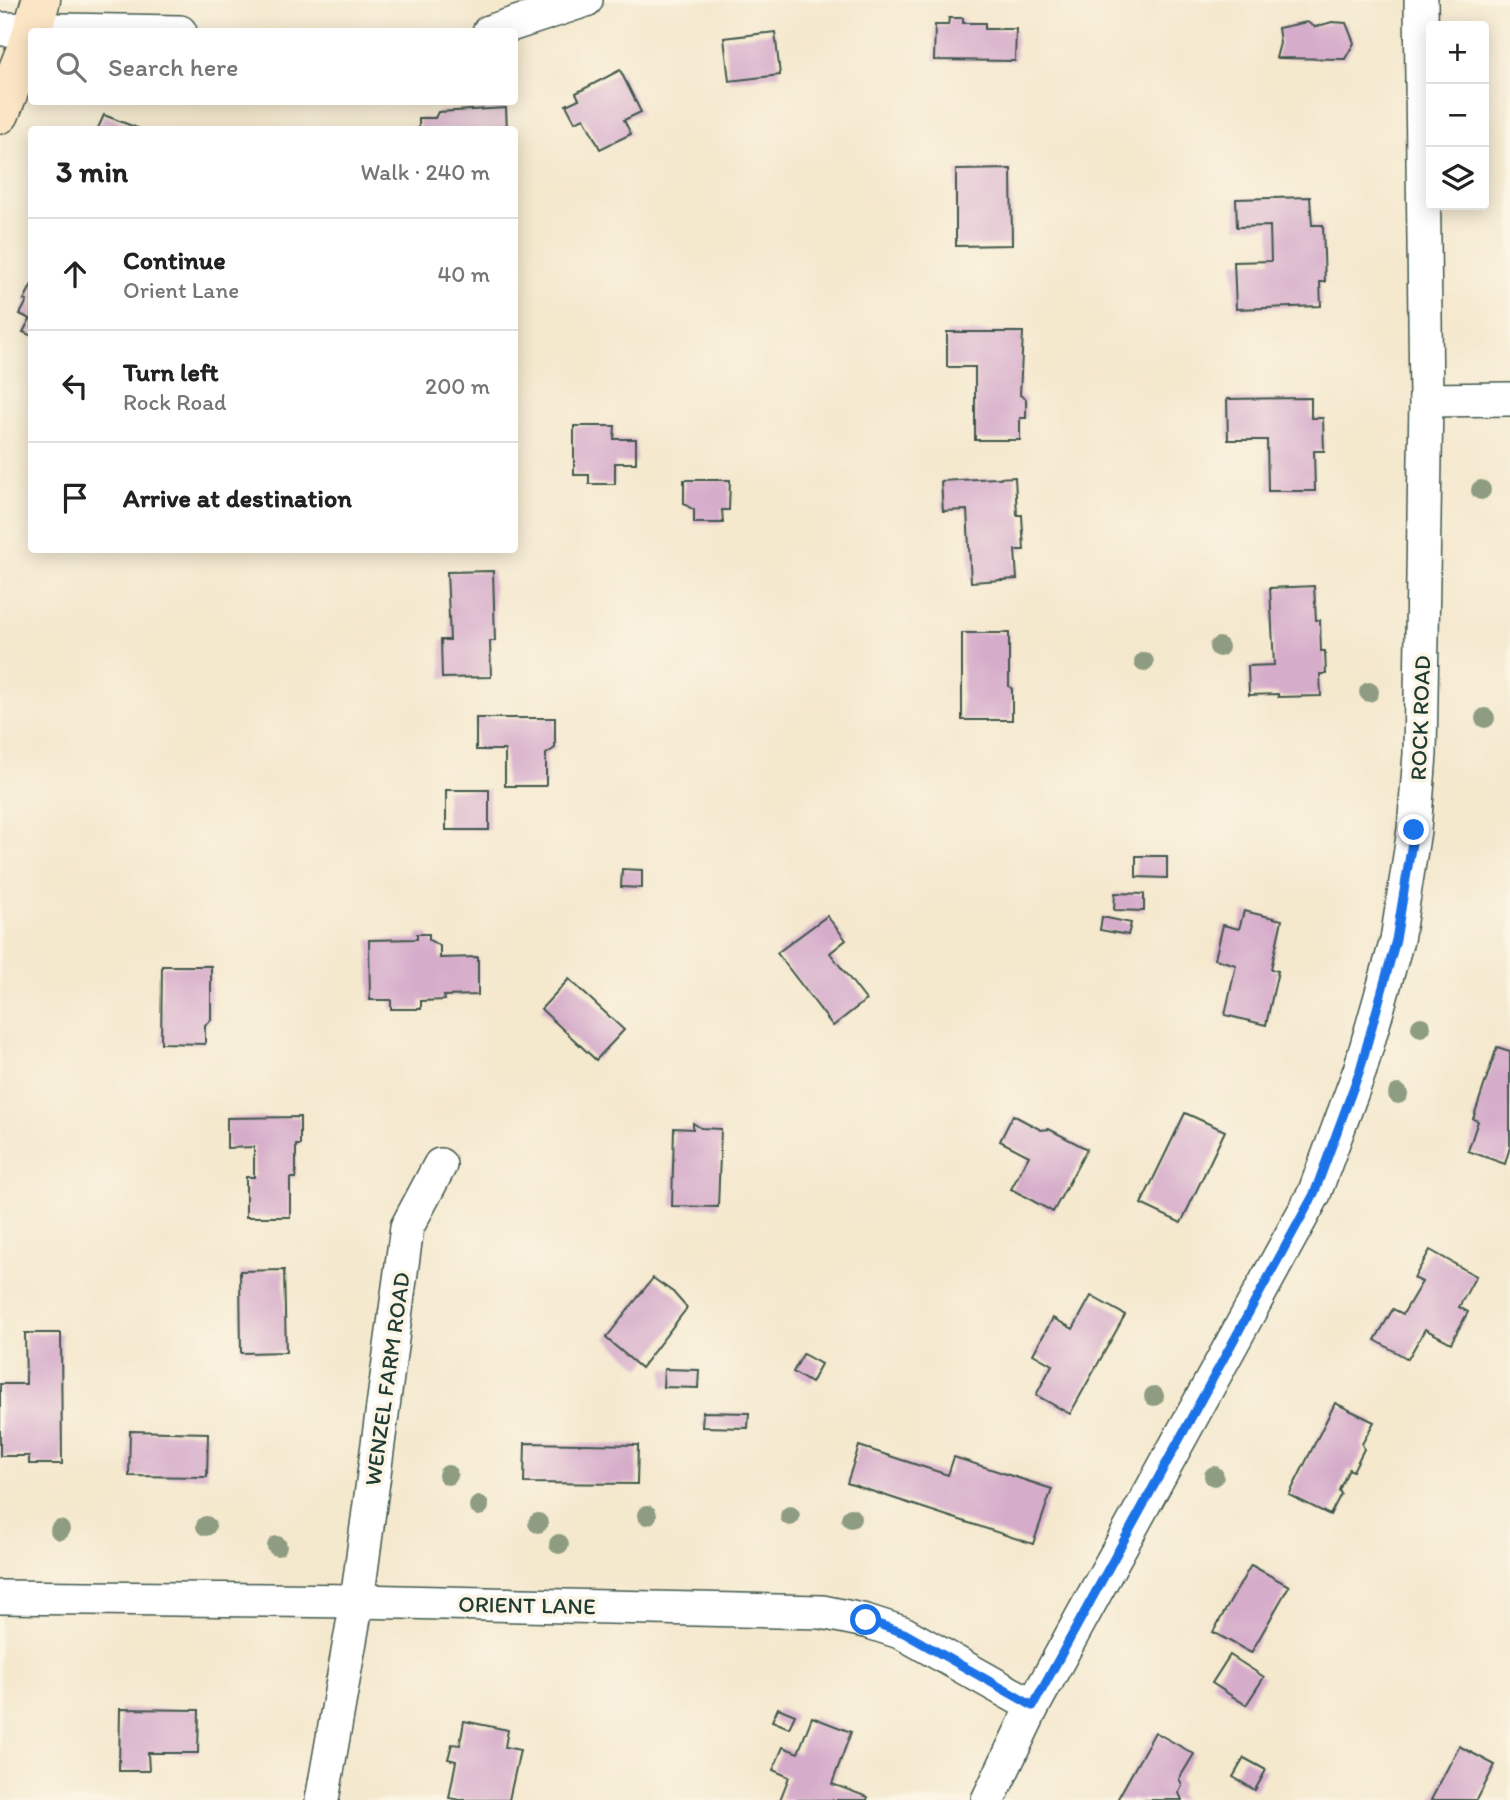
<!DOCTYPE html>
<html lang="en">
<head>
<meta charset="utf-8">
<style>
  :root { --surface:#fff; --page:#f6f6f6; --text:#222; --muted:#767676; --line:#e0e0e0 }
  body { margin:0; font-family:Itim,sans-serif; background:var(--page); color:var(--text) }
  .controls { position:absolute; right:21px; top:21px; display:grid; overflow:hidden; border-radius:7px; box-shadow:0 4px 18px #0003 }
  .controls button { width:63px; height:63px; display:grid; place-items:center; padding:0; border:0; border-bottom:2px solid var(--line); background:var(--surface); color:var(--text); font:35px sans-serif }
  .stop { position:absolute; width:21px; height:21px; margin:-16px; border:5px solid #1a73e8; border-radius:50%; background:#fff }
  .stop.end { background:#1a73e8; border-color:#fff; box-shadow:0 2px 7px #0008 }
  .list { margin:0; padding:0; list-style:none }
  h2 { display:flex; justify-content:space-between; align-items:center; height:91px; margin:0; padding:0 28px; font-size:30px }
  h2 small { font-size:23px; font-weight:400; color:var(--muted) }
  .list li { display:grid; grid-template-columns:46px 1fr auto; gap:21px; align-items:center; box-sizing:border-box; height:112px; padding:0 28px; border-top:2px solid var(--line) }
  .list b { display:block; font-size:26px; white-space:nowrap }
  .list p { margin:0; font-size:23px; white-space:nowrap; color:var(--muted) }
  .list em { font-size:23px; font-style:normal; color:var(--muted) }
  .icon { flex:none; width:38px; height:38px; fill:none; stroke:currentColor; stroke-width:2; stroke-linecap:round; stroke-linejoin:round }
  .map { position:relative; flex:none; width:1510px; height:1800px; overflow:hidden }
  .search { position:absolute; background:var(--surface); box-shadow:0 4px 18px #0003; left:28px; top:28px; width:490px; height:77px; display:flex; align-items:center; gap:18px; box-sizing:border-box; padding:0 24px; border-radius:7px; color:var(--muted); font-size:26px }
  .panel { position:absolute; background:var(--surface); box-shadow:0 4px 18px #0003; left:28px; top:126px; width:490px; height:427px; border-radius:7px }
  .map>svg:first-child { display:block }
</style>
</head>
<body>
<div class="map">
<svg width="1510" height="1800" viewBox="0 0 1510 1800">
  <rect width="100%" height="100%" fill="#fcf5e5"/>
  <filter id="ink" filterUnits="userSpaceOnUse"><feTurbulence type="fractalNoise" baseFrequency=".0143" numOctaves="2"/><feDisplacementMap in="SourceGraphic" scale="14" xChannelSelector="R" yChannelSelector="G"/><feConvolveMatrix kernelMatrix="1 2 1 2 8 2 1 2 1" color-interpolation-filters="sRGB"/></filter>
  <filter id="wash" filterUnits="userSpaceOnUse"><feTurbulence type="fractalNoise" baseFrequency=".00686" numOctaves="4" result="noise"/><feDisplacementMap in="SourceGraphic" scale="28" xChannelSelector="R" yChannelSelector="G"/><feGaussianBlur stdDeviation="1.57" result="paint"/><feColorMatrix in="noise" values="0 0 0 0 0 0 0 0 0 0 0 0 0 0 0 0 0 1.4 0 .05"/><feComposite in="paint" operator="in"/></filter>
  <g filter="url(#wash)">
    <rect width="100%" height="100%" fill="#f4e8cd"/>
    <g id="blocks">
      <!-- building -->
      <g fill="#d5acca">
        <polygon points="949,18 963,18 963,23 985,23 985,29 1016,29 1015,61 934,60 935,25 948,25"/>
        <polygon points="1307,22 1315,27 1332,22 1346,23 1354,43 1345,59 1276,58 1280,43 1278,28"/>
        <polygon points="775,32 780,75 729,81 724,38"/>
        <polygon points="620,70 641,112 624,120 631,134 600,149 584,118 575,122 566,105 579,99 576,93"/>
        <polygon points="506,108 507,130 419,130 419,118 435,118 438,112"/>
        <polygon points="104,115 140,129 140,130 97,130"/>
        <polygon points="1011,169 1012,245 956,246 956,170"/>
        <polygon points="1310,197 1312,225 1323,225 1325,282 1320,282 1321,306 1236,309 1234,262 1271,261 1270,226 1237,227 1236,199"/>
        <polygon points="32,284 32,336 23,332 30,319 20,314 27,301 24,300"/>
        <polygon points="947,332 1023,332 1020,395 1026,399 1026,418 1020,418 1020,440 975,440 975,367 947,367"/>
        <polygon points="1311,398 1311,418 1323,418 1324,451 1314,451 1315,491 1268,491 1267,440 1228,440 1227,399"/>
        <polygon points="574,426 615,426 614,439 636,439 636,463 615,463 615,484 589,484 589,475 574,475"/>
        <polygon points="1015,477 1017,515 1022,515 1024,550 1015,550 1017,579 971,582 967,510 943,511 941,481"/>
        <polygon points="684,480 730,480 729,510 722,510 723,523 694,523 694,510 684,504"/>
        <polygon points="493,571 495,641 490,641 491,677 442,678 441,640 450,640 447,572"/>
        <polygon points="1314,586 1316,620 1320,620 1321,651 1325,651 1326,674 1320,674 1321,696 1278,697 1278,694 1249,695 1248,666 1274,665 1270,588"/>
        <polygon points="962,633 1009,633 1009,686 1012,689 1012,720 962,720"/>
        <polygon points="476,718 555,718 555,748 546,754 546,786 505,786 505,750 476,750"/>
        <rect x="446" y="790" width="43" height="40"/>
        <polygon points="1136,856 1167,856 1167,878 1136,877"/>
        <polygon points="622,869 642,870 642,888 621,887"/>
        <polygon points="1115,893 1144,894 1144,911 1114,910"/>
        <polygon points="1244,911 1282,920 1271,969 1278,971 1266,1025 1225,1015 1236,965 1215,959 1223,925 1239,929"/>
        <polygon points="827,916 846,940 830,953 866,1000 833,1026 777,953"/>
        <polygon points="1102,917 1131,923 1128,935 1100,930"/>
        <polygon points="417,934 429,934 429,940 440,946 440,958 478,957 478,995 444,996 445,1000 421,1001 421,1009 391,1009 391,1000 370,1000 369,940 417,939"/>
        <polygon points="162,966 211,966 211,1020 205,1025 205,1044 161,1043"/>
        <polygon points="569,979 624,1030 596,1060 541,1009"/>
        <polygon points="1497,1047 1510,1051 1510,1147 1505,1164 1468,1151 1478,1121 1473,1119"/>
        <polygon points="1185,1113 1225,1131 1181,1223 1141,1204"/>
        <polygon points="1013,1115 1041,1130 1049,1129 1087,1149 1053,1212 1011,1189 1029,1156 1000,1141"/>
        <polygon points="300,1117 300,1145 296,1145 296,1178 290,1178 290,1217 246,1217 246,1177 254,1177 254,1147 227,1148 227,1118"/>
        <polygon points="693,1123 701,1128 721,1129 718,1207 672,1206 674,1128 693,1129"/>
        <polygon points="1430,1250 1476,1276 1459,1307 1468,1312 1451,1343 1425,1329 1408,1359 1375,1340 1393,1309 1403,1314 1422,1282 1414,1278"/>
        <polygon points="284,1270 286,1352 241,1353 240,1271"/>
        <polygon points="653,1278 673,1292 687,1308 641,1368 606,1338"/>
        <polygon points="1091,1296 1125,1315 1070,1414 1036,1395 1052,1365 1033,1354 1053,1318 1073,1329"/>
        <polygon points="25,1333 61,1333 62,1464 29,1464 29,1456 0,1456 0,1384 26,1384"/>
        <polygon points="803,1354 821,1364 811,1383 793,1372"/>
        <polygon points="664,1369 699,1370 698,1388 663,1387"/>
        <polygon points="1335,1403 1374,1422 1362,1444 1364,1449 1353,1471 1349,1469 1339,1490 1341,1494 1330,1515 1289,1495"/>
        <polygon points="703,1412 749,1413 748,1428 702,1427"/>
        <polygon points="130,1431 208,1433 207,1477 129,1476"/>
        <polygon points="525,1443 638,1445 637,1484 524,1483"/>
        <polygon points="859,1446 948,1475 954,1457 1052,1489 1033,1544 847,1483"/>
        <polygon points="1251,1565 1289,1586 1251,1653 1213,1632"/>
        <polygon points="1230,1655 1264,1677 1246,1705 1212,1683"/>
        <polygon points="778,1708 795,1715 789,1728 772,1721"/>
        <polygon points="120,1709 199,1710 198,1753 148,1753 149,1771 119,1771"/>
        <polygon points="812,1717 851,1732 832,1784 868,1797 867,1800 780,1800 789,1777 773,1770 783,1747 798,1753"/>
        <polygon points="464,1721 508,1730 505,1747 520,1750 509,1800 460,1800 449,1798 456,1761 448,1759 452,1744 460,1745"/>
        <polygon points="1155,1732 1194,1754 1179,1779 1182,1784 1179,1793 1182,1800 1117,1800"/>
        <polygon points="1459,1746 1495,1765 1477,1800 1431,1800"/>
        <polygon points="1244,1758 1266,1770 1255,1790 1233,1777"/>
      </g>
    </g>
  </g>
  <g filter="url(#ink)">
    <use href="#blocks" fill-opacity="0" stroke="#3f574b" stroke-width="2"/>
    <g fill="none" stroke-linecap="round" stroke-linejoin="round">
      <defs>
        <g id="street">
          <polyline points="0,29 180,32"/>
          <polyline points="489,32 586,0"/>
          <polyline points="1426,400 1510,399"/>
          <polyline points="0,1597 357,1601 822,1612 866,1621 903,1633 1033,1706"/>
          <polyline points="322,1800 357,1601 407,1227 440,1165"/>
          <polyline points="988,1800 1033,1706 1314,1194 1360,1070 1397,940 1414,830 1420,754 1426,400 1421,0"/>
        </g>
        <g id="secondary">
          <polyline points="32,32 41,0"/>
          <polyline points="0,114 32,34"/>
        </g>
      </defs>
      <!-- street casing -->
      <use href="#street" stroke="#3f574b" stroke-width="36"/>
      <!-- secondary casing -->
      <use href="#secondary" stroke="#3f574b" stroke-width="41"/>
      <!-- street -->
      <use href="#street" stroke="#fff" stroke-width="33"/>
      <!-- secondary -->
      <use href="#secondary" stroke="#fce5c4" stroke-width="38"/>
    </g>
    <!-- trees -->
    <g fill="#8e9c82">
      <circle cx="1481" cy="490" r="10"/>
      <circle cx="1219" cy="647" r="10"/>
      <circle cx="1144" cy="662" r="10"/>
      <circle cx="1369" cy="692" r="10"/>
      <circle cx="1485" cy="718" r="10"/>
      <circle cx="1421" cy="1027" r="10"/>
      <circle cx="1398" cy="1094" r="10"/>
      <circle cx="1154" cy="1396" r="10"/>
      <circle cx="448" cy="1475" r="10"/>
      <circle cx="1214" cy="1476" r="10"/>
      <circle cx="479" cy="1506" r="10"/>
      <circle cx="647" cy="1515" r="10"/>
      <circle cx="790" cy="1516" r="10"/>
      <circle cx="851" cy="1518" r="10"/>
      <circle cx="538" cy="1523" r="10"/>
      <circle cx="206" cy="1526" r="10"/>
      <circle cx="60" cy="1530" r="10"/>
      <circle cx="559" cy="1544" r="10"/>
      <circle cx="277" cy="1546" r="10"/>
    </g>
  </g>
  <g fill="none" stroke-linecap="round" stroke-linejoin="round" filter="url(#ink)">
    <!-- route -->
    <polyline stroke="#1a73e8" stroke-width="9" points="866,1620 904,1633 1033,1706 1314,1194 1360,1070 1396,940 1414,830"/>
  </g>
  <g text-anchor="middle" stroke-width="7" stroke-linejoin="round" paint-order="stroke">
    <!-- street labels -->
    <g font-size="23" fill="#1f3d34" stroke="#fcf5e5">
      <text transform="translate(1420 718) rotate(-88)" y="8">ROCK ROAD</text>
      <text transform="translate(387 1379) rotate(-82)" y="8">WENZEL FARM ROAD</text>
      <text transform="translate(527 1605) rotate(1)" y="8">ORIENT LANE</text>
    </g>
  </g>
</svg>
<div class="controls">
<button>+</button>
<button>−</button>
<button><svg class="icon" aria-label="layers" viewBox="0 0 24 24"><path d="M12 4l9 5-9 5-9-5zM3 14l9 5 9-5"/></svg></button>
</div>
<div class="stop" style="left:866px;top:1620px"></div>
<div class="stop end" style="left:1414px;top:830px"></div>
<div class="search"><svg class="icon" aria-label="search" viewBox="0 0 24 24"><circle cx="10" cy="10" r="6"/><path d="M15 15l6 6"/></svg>Search here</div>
<section class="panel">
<h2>3 min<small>Walk · 240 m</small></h2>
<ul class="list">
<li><svg class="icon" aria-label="ahead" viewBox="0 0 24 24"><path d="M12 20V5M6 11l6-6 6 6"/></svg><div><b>Continue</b><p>Orient Lane</p></div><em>40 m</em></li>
<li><svg class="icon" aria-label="left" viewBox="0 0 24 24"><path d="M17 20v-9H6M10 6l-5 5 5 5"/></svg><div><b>Turn left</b><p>Rock Road</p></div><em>200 m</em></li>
<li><svg class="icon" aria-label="arrive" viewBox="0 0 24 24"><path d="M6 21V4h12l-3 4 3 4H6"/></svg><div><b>Arrive at destination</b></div></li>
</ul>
</section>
</div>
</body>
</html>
